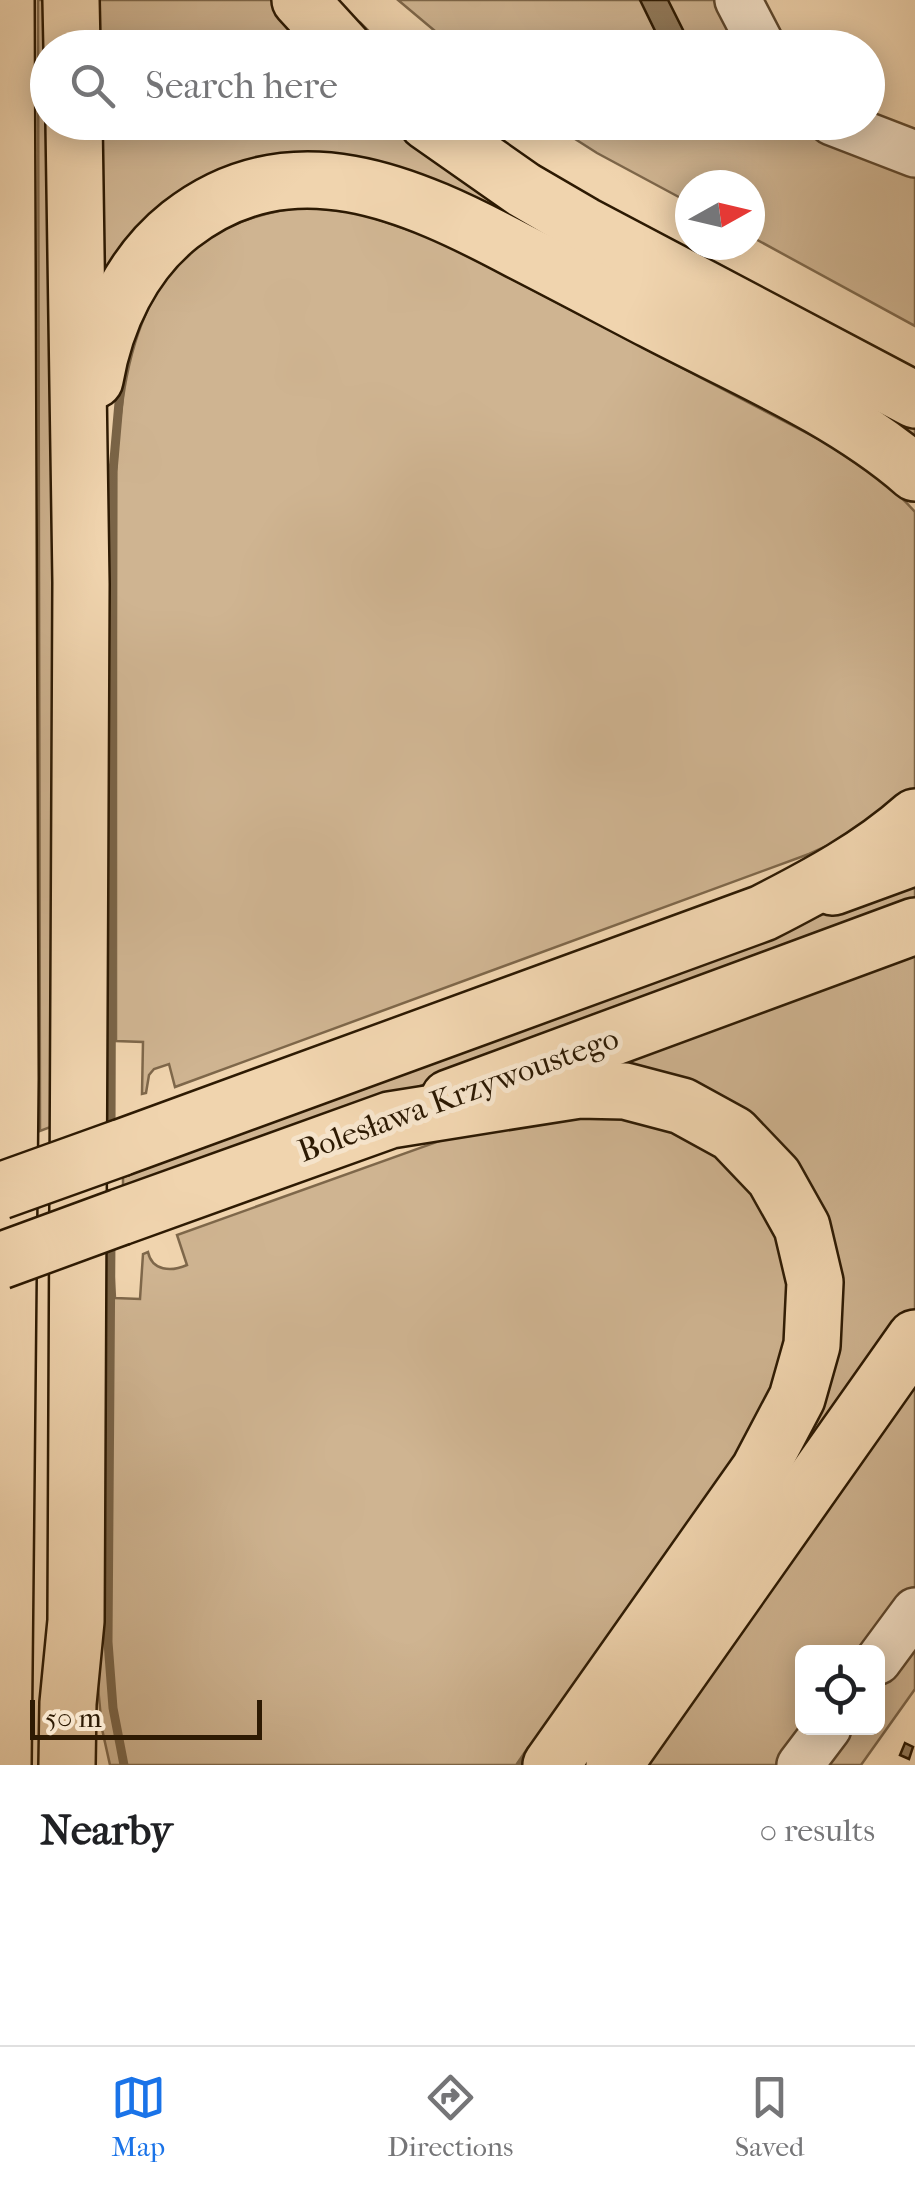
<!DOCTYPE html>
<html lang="en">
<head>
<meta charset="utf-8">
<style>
  :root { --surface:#fff; --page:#f6f6f6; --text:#202124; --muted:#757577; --line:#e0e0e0; --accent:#1a73e8 }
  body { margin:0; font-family:"IM FELL French Canon",serif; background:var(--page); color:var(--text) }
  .controls { position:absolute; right:30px; bottom:30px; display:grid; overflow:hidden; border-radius:15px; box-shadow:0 5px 25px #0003 }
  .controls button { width:90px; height:90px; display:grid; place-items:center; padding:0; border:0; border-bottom:2px solid var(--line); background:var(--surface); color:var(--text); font:50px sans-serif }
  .compass { position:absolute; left:675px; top:170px; width:90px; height:90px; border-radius:50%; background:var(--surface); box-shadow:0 5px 25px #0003; rotate:82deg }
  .scale { position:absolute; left:30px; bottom:25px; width:232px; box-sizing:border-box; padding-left:10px; border:5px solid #2d1a03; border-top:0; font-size:28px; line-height:35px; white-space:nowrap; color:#2d1a03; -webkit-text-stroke:8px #f5e3ca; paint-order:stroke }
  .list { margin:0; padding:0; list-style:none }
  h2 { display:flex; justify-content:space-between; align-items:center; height:130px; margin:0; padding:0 40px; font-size:42px }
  h2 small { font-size:32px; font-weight:400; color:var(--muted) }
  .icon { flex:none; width:55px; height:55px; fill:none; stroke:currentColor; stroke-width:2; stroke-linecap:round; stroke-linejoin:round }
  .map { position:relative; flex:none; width:915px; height:1765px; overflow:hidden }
  .search { position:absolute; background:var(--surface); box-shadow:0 5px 25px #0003; left:30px; right:30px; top:30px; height:110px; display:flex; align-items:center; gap:25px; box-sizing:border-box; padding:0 35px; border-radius:55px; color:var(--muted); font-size:38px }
  .sheet { height:280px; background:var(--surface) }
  nav { display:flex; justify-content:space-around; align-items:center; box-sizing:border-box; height:140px; border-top:2px solid var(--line); background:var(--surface); font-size:28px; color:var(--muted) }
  nav a { display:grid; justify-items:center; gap:5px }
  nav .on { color:var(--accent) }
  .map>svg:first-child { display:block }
</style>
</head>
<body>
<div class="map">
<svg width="915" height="1765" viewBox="0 0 915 1765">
  <rect width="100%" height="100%" fill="#f0d4ae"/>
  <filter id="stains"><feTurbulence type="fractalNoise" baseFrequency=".002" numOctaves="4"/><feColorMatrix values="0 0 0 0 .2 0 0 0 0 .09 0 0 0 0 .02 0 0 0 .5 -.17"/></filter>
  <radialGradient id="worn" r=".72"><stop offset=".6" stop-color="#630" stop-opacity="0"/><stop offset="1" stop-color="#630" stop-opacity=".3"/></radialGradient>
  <!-- green -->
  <g fill="#cfb491" stroke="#7e674a" stroke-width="2.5">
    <polygon points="38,0 60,0 48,48 48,122 64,1122 40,1131"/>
    <polygon points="86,0 283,0 325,47 87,47"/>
    <polygon points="398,0 729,0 752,47 454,47"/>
    <polygon points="87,123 406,123 915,415 915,450 348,164 101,293"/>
    <polygon points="550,123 815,123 915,163 915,326 750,236 750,185 690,185 690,203 597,153"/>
    <path d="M305 207 359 213 435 239 826 443C857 464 890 483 915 512V791L851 835 809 854 175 1087 169 1064 154 1069 149 1075 146 1093 142 1094 143 1042 116 1041V472C123 338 150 224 305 207Z"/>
    <polygon points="915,881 915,906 123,1194 123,1169"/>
    <polygon points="915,955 915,1317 599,1765 573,1765 699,1586 827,1248 623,1063"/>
    <path d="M622 1104 713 1136 792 1242 788 1383 534 1765H110L102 1729 96 1666 97 1270 113 1264 115 1298 140 1299 143 1254 148 1252C152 1271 171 1272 187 1265L177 1235 515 1114Z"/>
    <polygon points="915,1363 915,1596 873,1652 802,1652 802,1728 789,1765 632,1765"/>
    <polygon points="915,1617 915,1689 861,1765 805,1765 833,1728 878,1728 878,1668"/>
  </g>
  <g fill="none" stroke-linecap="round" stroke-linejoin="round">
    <!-- stream -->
    <g stroke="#7a6447" stroke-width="9">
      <polyline points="358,25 381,48"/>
      <polyline points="111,1134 113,471 121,380"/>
      <polyline points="111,1239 108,1642 113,1708 124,1765"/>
      <polyline points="520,1765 531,1749"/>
    </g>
  </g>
  <!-- building -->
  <g fill="#927b5c" stroke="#2d1a03" stroke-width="2.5">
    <polygon points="640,0 668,0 684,32 661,43"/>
    <polygon points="905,1743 913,1747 909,1759 900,1755"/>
  </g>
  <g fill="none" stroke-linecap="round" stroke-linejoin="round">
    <defs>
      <g id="minor">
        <polyline points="738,0 763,48"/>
        <polyline points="832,122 915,154"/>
        <polyline points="878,1661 915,1611"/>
        <polyline points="800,1765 828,1728"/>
      </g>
      <g id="major">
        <polyline points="833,887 915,857"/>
        <polyline points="449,1098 915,926"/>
      </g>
      <g id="highway">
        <polyline points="71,0 72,48"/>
        <polyline points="300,0 344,48"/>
        <polyline points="427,122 524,190 584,225 915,400"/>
        <path d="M95 380C105 321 132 263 180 225 291 138 412 194 519 251 564 274 609 298 653 321 739 366 842 409 915 473"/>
        <path d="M120 1148 763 913C816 886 870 857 915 817"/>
        <polyline points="120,1217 390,1120 579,1090 625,1091 682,1106 733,1134 774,1177 802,1227 815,1282 812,1345 797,1398 759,1470 551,1765"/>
        <polyline points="3,1765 10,1079 6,0"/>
        <polyline points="67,1765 68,1703 76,1621 81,583 74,122"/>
        <polyline points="614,1765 915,1338"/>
      </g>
    </defs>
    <!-- minor casing -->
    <use href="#minor" stroke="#5e482e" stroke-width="50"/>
    <!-- major casing -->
    <use href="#major" stroke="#2d1a03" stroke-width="60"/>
    <!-- highway casing -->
    <use href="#highway" stroke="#2d1a03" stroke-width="60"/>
    <!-- minor -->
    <use href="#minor" stroke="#f5e3ca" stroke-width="45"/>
    <!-- major -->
    <use href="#major" stroke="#f0d4ae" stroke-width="55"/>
    <!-- highway -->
    <use href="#highway" stroke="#f0d4ae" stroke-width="55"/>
    <defs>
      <g id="highway-bridge">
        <polyline points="0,1191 120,1148"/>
        <polyline points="0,1261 120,1217"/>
      </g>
    </defs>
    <!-- highway-bridge casing -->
    <use href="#highway-bridge" stroke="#2d1a03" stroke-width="60" stroke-linecap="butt"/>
    <!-- highway-bridge -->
    <use href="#highway-bridge" stroke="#f0d4ae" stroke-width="55"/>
  </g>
  <g text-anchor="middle" stroke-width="10" stroke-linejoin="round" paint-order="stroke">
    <!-- street labels -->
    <g font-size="32" fill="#2d1a03" stroke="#f5e3ca">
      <text transform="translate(458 1094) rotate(-20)" y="11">Bolesława Krzywoustego</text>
    </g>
  </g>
  <rect width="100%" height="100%" filter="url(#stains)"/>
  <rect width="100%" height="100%" fill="url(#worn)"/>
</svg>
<div class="controls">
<button><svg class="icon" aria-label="locate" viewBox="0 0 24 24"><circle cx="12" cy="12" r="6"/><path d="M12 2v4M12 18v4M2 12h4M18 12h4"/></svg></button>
</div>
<svg class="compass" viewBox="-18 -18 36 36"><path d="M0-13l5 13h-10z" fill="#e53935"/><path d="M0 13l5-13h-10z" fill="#757577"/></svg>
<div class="scale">50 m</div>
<div class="search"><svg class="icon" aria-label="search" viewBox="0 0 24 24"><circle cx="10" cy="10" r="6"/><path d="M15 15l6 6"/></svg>Search here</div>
</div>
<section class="sheet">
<h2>Nearby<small>0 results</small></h2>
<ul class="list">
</ul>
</section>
<nav>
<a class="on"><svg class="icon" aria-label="map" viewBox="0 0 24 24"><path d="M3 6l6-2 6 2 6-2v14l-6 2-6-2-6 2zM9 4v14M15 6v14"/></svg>Map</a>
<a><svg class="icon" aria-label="directions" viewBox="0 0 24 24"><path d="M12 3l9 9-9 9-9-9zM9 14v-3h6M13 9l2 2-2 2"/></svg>Directions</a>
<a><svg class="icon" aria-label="saved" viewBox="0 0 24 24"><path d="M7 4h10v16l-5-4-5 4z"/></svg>Saved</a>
</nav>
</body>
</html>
